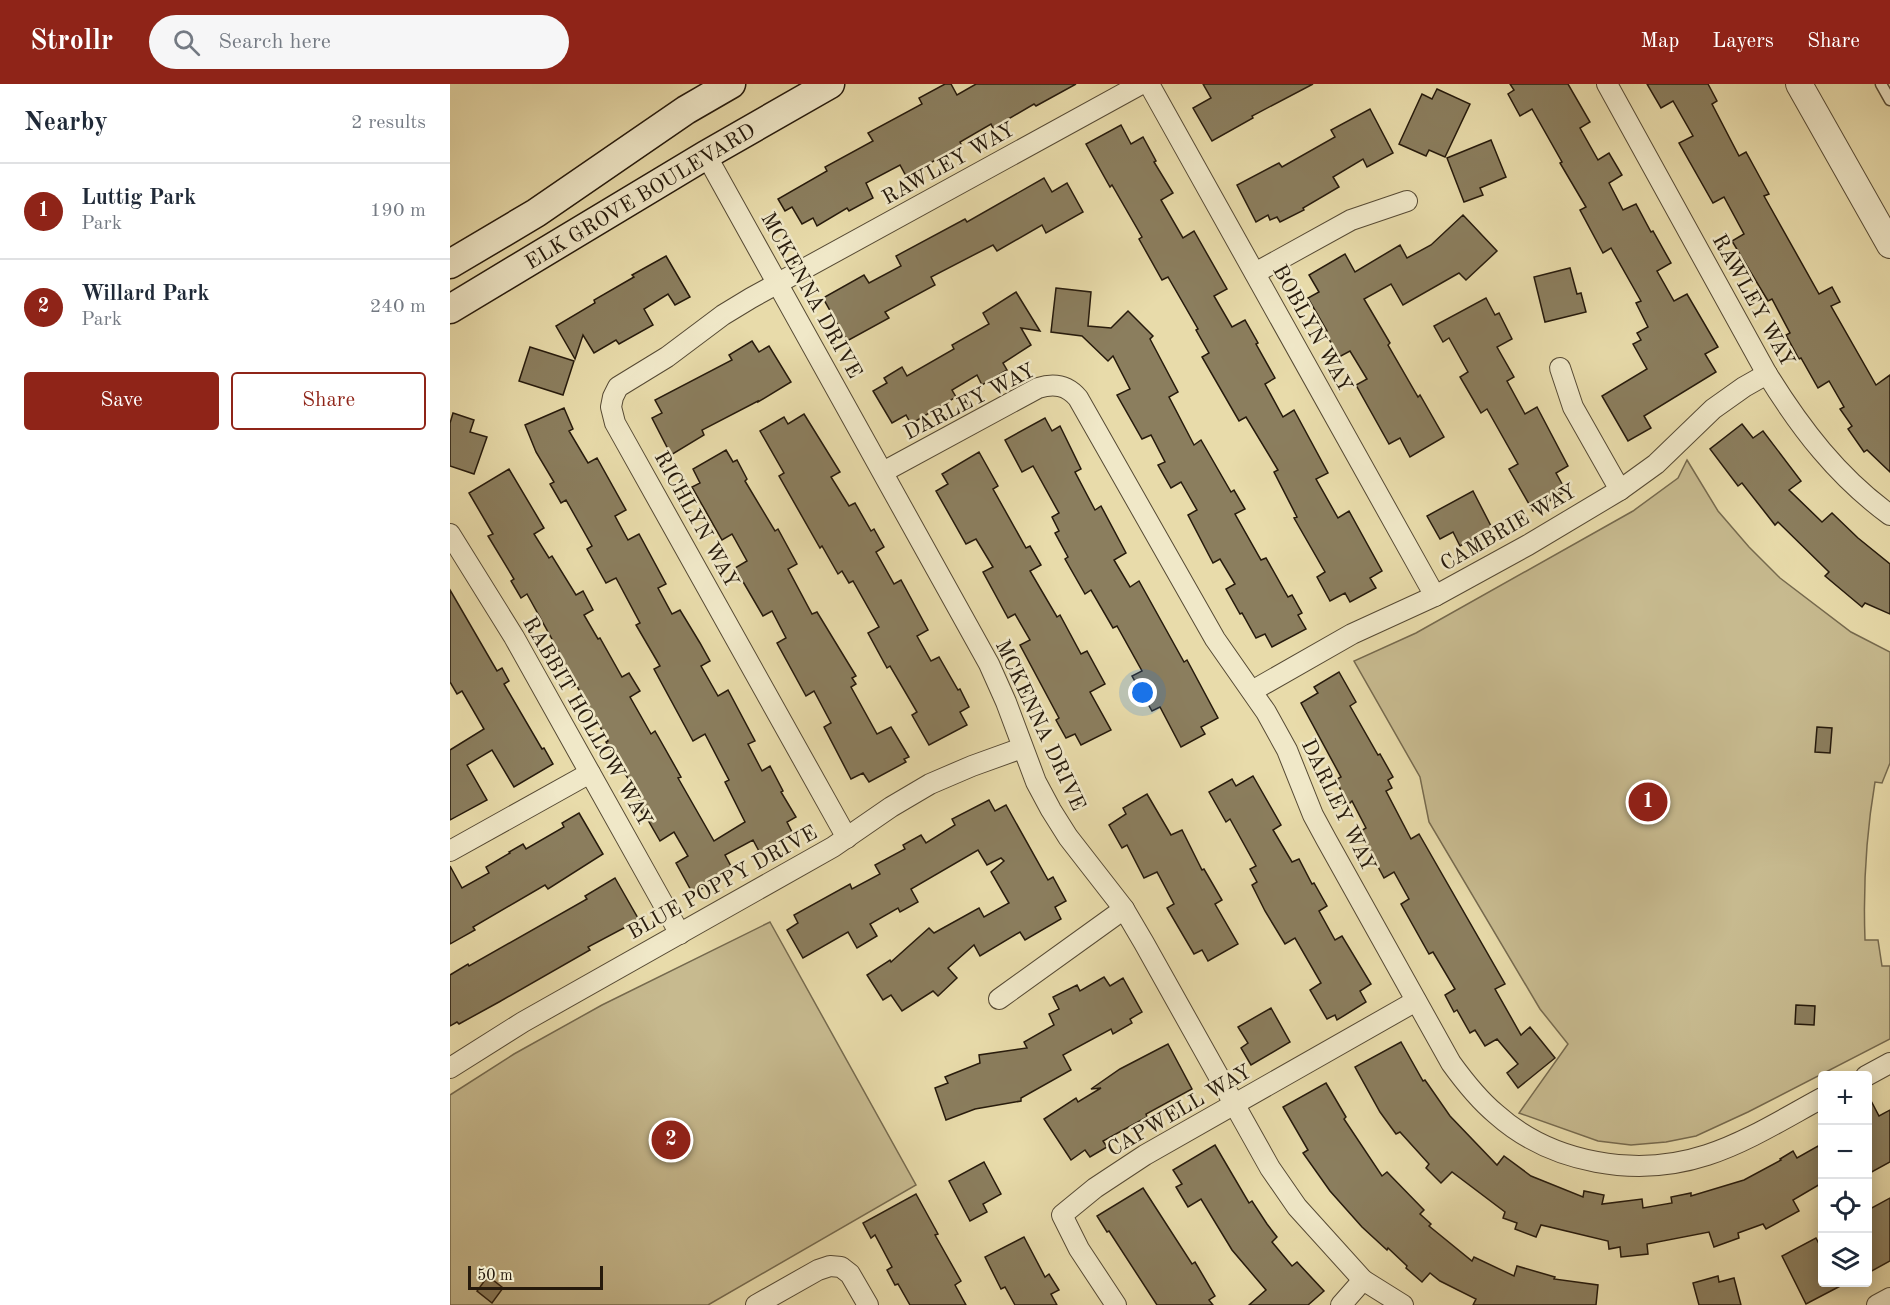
<!DOCTYPE html>
<html lang="en">
<head>
<meta charset="utf-8">
<style>
  :root { --surface:#fff; --page:#f6f6f7; --text:#1f2937; --muted:#747a83; --line:#e0e1e3; --accent:#8f2418 }
  body { margin:0; font-family:"Old Standard TT",serif; background:var(--page); color:var(--text) }
  .controls { position:absolute; right:18px; bottom:18px; display:grid; overflow:hidden; border-radius:6px; box-shadow:0 3px 15px #0003 }
  .controls button { width:54px; height:54px; display:grid; place-items:center; padding:0; border:0; border-bottom:2px solid var(--line); background:var(--surface); color:var(--text); font:30px sans-serif }
  .scale { position:absolute; left:18px; bottom:15px; width:135px; box-sizing:border-box; padding-left:6px; border:3px solid #261a0c; border-top:0; font-size:16px; line-height:21px; white-space:nowrap; color:#261a0c; -webkit-text-stroke:4px #f0e8c8; paint-order:stroke }
  .you { position:absolute; left:693px; top:609px; width:21px; height:21px; margin:-15px; border:4px solid #fff; border-radius:50%; background:#1a73e8; box-shadow:0 0 0 9px #1a73e833 }
  .badge { display:grid; place-items:center; width:39px; height:39px; border-radius:50%; background:var(--accent); color:#fff; font-size:20px; font-weight:700 }
  .pin { position:absolute; translate:-50% -50%; border:3px solid #fff; box-shadow:0 2px 6px #0006 }
  .list { margin:0; padding:0; list-style:none }
  h2 { display:flex; justify-content:space-between; align-items:center; height:78px; margin:0; padding:0 24px; font-size:26px }
  h2 small { font-size:20px; font-weight:400; color:var(--muted) }
  .list li { display:grid; grid-template-columns:39px 1fr auto; gap:18px; align-items:center; box-sizing:border-box; height:96px; padding:0 24px; border-top:2px solid var(--line) }
  .list b { display:block; font-size:22px; white-space:nowrap }
  .list p { margin:0; font-size:20px; white-space:nowrap; color:var(--muted) }
  .list em { font-size:20px; font-style:normal; color:var(--muted) }
  .actions { display:flex; gap:12px; padding:18px 24px }
  .actions a { flex:1; padding:14px 0; border:2px solid var(--accent); border-radius:6px; text-align:center; font-size:21px; color:var(--accent) }
  .actions .main { background:var(--accent); color:#fff }
  .icon { flex:none; width:33px; height:33px; fill:none; stroke:currentColor; stroke-width:2; stroke-linecap:round; stroke-linejoin:round }
  .map { position:relative; flex:none; width:1440px; height:1221px; overflow:hidden }
  header { display:flex; align-items:center; gap:36px; box-sizing:border-box; height:84px; padding:0 30px; background:var(--accent); color:#fff }
  header strong { font-size:28px }
  nav { display:flex; gap:33px; margin-inline-start:auto; font-size:21px }
  .search { width:420px; height:54px; background:var(--page); display:flex; align-items:center; gap:15px; box-sizing:border-box; padding:0 21px; border-radius:33px; color:var(--muted); font-size:22px }
  main { display:flex }
  aside { flex:1; background:var(--surface) }
  .map>svg:first-child { display:block }
</style>
</head>
<body>
<header>
<strong>Strollr</strong>
<div class="search"><svg class="icon" aria-label="search" viewBox="0 0 24 24"><circle cx="10" cy="10" r="6"/><path d="M15 15l6 6"/></svg>Search here</div>
<nav><a>Map</a><a>Layers</a><a>Share</a></nav>
</header>
<main>
<aside>
<h2>Nearby<small>2 results</small></h2>
<ul class="list">
<li><span class="badge">1</span><div><b>Luttig Park</b><p>Park</p></div><em>190 m</em></li>
<li><span class="badge">2</span><div><b>Willard Park</b><p>Park</p></div><em>240 m</em></li>
</ul>
<div class="actions"><a class="main">Save</a><a>Share</a></div>
</aside>
<div class="map">
<svg width="1440" height="1221" viewBox="0 0 1440 1221">
  <rect width="100%" height="100%" fill="#e8dbaa"/>
  <filter id="stains"><feTurbulence type="fractalNoise" baseFrequency=".00333" numOctaves="4"/><feColorMatrix values="0 0 0 0 .2 0 0 0 0 .09 0 0 0 0 .02 0 0 0 .5 -.17"/></filter>
  <radialGradient id="worn" r=".72"><stop offset=".6" stop-color="#630" stop-opacity="0"/><stop offset="1" stop-color="#630" stop-opacity=".3"/></radialGradient>
  <!-- green -->
  <g fill="#c7ba8f" stroke="#766a4e" stroke-width="1.5">
    <path d="M1237 376 1268 427 1299 463 1330 494 1401 548 1440 568V679L1432 699 1425 698C1416 751 1413 802 1415 856H1428L1432 882H1440V955L1298 1028 1246 1052 1216 1058 1181 1061 1148 1057 1069 1029 1118 960 1090 925 979 738 970 693 904 577 966 549 1183 427 1228 394Z"/>
    <polygon points="320,838 466,1101 258,1221 0,1221 0,1011 64,970 152,921"/>
  </g>
  <!-- building -->
  <g fill="#8b7e5e" stroke="#261a0c" stroke-width="1.5">
    <polygon points="495,0 501,0 507,11 526,0 626,0 586,22 584,20 543,44 541,40 510,58 512,62 456,92 450,81 416,99 423,114 399,127 397,124 367,142 363,134 352,140 342,123 335,127 328,115 377,87 375,83 423,57 418,49 472,20 469,14"/>
    <polygon points="753,0 863,0 802,32 803,34 762,57 743,24 761,14"/>
    <polygon points="1060,0 1118,0 1140,38 1130,44 1148,76 1159,69 1172,91 1159,99 1173,126 1186,120 1201,148 1203,147 1221,179 1207,187 1224,217 1237,210 1268,263 1255,270 1266,288 1194,332 1201,344 1178,357 1152,312 1197,285 1183,260 1191,256 1187,249 1198,243 1186,219 1191,217 1161,164 1153,169 1130,126 1136,123 1110,79 1112,78 1082,25 1070,32 1058,10 1064,6"/>
    <polygon points="1197,0 1258,0 1267,17 1262,20 1289,72 1296,68 1319,110 1314,112 1369,210 1382,203 1390,218 1381,222 1426,301 1440,291 1440,388 1417,366 1414,368 1398,345 1402,342 1390,325 1394,323 1379,297 1368,304 1351,274 1349,275 1336,251 1340,249 1322,215 1318,217 1282,157 1294,150 1274,113 1263,119 1229,59 1243,52 1223,17 1211,24"/>
    <polygon points="987,5 1020,20 995,73 979,66 976,72 949,60 972,10 982,15"/>
    <polygon points="920,25 943,69 917,83 913,75 883,93 889,103 853,124 854,126 830,138 827,133 820,136 818,131 806,138 787,101 829,79 832,83 885,53 881,46"/>
    <polygon points="671,41 681,60 693,53 706,77 704,78 723,109 711,116 733,154 744,147 777,205 764,212 782,243 795,236 808,259 806,260 825,294 815,300 833,333 844,326 878,389 866,395 888,434 899,427 932,487 920,494 926,504 900,518 895,509 880,517 867,493 875,488 844,434 847,433 824,388 828,386 796,333 789,337 752,273 759,269 746,246 748,245 718,193 712,196 689,155 692,153 662,101 660,103 636,60"/>
    <polygon points="1041,56 1056,93 1030,104 1033,111 1014,118 997,74"/>
    <polygon points="594,94 602,108 617,99 633,128 596,149 592,141 547,167 543,161 481,193 485,201 435,228 439,234 397,257 373,214 414,191 419,199 451,182 446,172 515,135 517,138"/>
    <polygon points="1013,131 1047,167 1016,196 1009,189 953,221 941,200 914,215 940,259 938,261 968,313 970,311 994,353 960,373 950,354 939,360 906,301 917,295 900,267 889,273 875,248 877,247 858,214 869,208 859,191 895,170 905,188 950,161 957,174 981,161"/>
    <polygon points="216,172 240,213 225,221 218,210 194,225 203,241 169,260 166,256 144,269 133,251 125,275 106,242 145,219 144,216 184,193 182,191"/>
    <polygon points="1120,184 1127,210 1131,209 1136,228 1095,238 1084,193"/>
    <polygon points="606,204 641,208 638,242 661,244 678,227 703,252 700,255 728,308 719,313 744,361 751,356 781,408 784,406 795,425 785,430 811,476 816,474 838,513 842,511 852,529 848,531 856,545 822,563 815,550 806,554 792,529 790,530 776,505 785,500 770,475 763,479 738,431 747,426 731,398 721,404 708,381 715,378 701,351 692,355 667,311 680,305 663,272 658,277 632,252 601,248"/>
    <polygon points="566,208 590,247 571,244 581,261 553,279 557,286 532,301 527,291 502,306 506,313 461,340 456,331 442,339 423,307 437,299 434,294 452,283 457,292 504,265 502,261 539,240 533,229"/>
    <polygon points="1036,214 1045,231 1049,229 1062,255 1047,263 1064,293 1057,297 1075,330 1087,323 1118,382 1106,389 1116,407 1083,427 1059,385 1068,380 1037,325 1031,329 1010,293 1018,288 999,254 993,258 984,242"/>
    <polygon points="302,257 309,268 319,262 341,298 308,318 308,317 252,346 254,351 221,371 202,334 212,329 205,316 282,276 279,271"/>
    <polygon points="80,263 124,277 113,311 69,297"/>
    <polygon points="114,324 123,345 119,347 138,379 147,374 176,426 165,432 178,456 189,450 216,500 208,504 222,530 230,526 250,559 260,577 251,582 268,612 278,606 305,657 298,660 312,687 320,682 333,707 331,708 346,733 337,738 343,750 310,769 303,756 275,771 283,786 243,810 226,779 238,772 224,748 210,757 195,731 194,732 186,719 191,716 156,658 158,657 121,592 119,594 109,577 113,575 77,510 71,514 61,497 64,495 38,452 43,450 19,409 59,385 94,444 84,450 99,474 102,472 126,511 133,507 143,526 134,531 148,555 150,554 172,593 179,589 190,607 180,613 201,650 205,647 231,693 228,694 264,757 295,738 275,698 279,696 255,650 243,657 204,585 210,582 186,541 190,539 166,494 156,499 137,465 142,462 116,416 111,419 100,400 104,398 86,368 75,341"/>
    <polygon points="3,329 24,336 20,348 37,353 24,390 0,382 0,339"/>
    <polygon points="354,330 390,388 381,393 399,422 405,419 421,447 424,445 434,463 426,468 444,500 451,496 478,546 467,552 481,577 489,573 508,606 510,605 519,623 510,628 517,641 479,661 462,631 467,628 440,582 437,584 418,549 429,543 403,497 399,499 392,487 388,490 372,462 370,464 329,392 334,389 310,347 334,333 338,340"/>
    <polygon points="595,334 602,347 610,342 631,385 625,388 645,426 651,422 676,469 664,476 680,503 689,497 734,578 737,576 768,634 751,643 755,650 731,663 710,623 702,627 682,592 692,587 667,542 663,544 641,506 635,510 615,475 618,473 605,449 609,447 602,433 609,429 583,382 572,388 555,356"/>
    <polygon points="1292,340 1303,354 1313,347 1351,397 1339,406 1372,438 1382,429 1408,454 1440,480 1440,530 1415,519 1412,523 1375,492 1379,488 1328,438 1325,441 1292,399 1288,402 1260,365"/>
    <polygon points="276,366 283,378 287,376 297,395 295,397 325,447 328,445 347,480 338,485 362,530 367,528 406,592 402,594 406,600 401,603 427,650 441,643 459,673 454,675 456,678 419,698 413,689 401,695 374,643 381,639 364,607 356,612 327,559 336,554 322,527 313,532 285,484 297,477 282,450 272,456 242,403 250,399 243,385"/>
    <polygon points="529,368 548,402 543,405 576,464 580,462 591,481 580,487 607,533 610,531 631,570 637,567 655,600 640,608 661,646 631,661 625,650 616,654 606,636 609,634 570,561 580,556 565,530 558,534 533,488 543,483 526,455 516,460 486,407 498,400 492,390"/>
    <polygon points="1023,407 1042,444 1010,462 1003,448 990,455 977,432"/>
    <polygon points="0,506 47,587 52,584 59,597 54,600 92,665 94,664 103,680 64,703 42,666 17,681 37,716 0,736 0,666 34,645 12,607 7,610 0,598"/>
    <polygon points="889,588 906,618 900,622 928,671 930,670 943,693 938,696 942,704 936,707 961,755 969,750 1055,900 1045,905 1071,951 1080,943 1105,974 1068,1004 1057,989 1068,980 1047,955 1035,962 1025,946 1020,949 1007,926 1004,928 995,911 1005,905 983,868 979,870 951,820 959,815 944,788 934,794 919,766 909,748 916,744 902,717 899,720 885,696 891,693 851,619 868,609 864,603"/>
    <polygon points="1367,643 1382,644 1380,669 1365,668"/>
    <polygon points="803,692 831,741 823,746 842,778 849,775 862,800 864,799 877,822 869,827 885,856 892,852 921,900 910,907 916,918 887,936 885,931 877,935 860,906 871,899 845,854 835,860 815,827 802,801 807,798 800,785 806,782 780,735 776,738 759,708 782,695 786,702"/>
    <polygon points="697,710 721,751 732,746 752,786 754,785 772,816 765,820 788,860 758,877 752,866 744,870 717,824 724,820 707,788 694,794 677,761 672,764 659,741 676,730 673,724"/>
    <polygon points="539,716 545,727 556,721 598,796 603,793 616,817 605,823 611,835 575,856 570,848 530,872 524,861 498,884 507,894 488,912 483,907 452,927 441,911 433,916 417,891 440,876 441,878 479,844 484,849 529,824 534,833 559,819 541,788 554,777 551,774 537,781 528,766 461,805 468,818 450,828 448,824 420,840 427,852 407,864 398,848 353,874 337,846 348,839 344,831 400,800 402,805 430,790 425,781 455,765 453,761 471,751 476,759 505,741 502,735"/>
    <polygon points="129,729 153,770 98,805 95,801 23,843 25,846 0,860 0,782 12,804 39,789 36,783 60,769 59,768 73,760 76,765 114,743 112,739"/>
    <polygon points="165,794 189,836 138,863 140,866 49,918 9,940 7,938 0,942 0,891 18,880 19,882 137,815 135,812"/>
    <polygon points="654,893 660,902 673,894 692,928 680,935 682,939 663,950 661,945 613,971 621,986 571,1014 571,1017 525,1025 496,1036 485,1004 498,999 495,993 530,979 529,971 577,964 574,958 604,941 599,930 609,925 603,913 627,901 630,907"/>
    <polygon points="1346,921 1365,922 1364,941 1345,940"/>
    <polygon points="821,924 840,958 801,981 791,964 798,959 788,943"/>
    <polygon points="951,958 973,997 975,996 1000,1032 1047,1081 1054,1072 1081,1092 1133,1113 1134,1107 1154,1111 1152,1120 1192,1115 1193,1124 1222,1119 1221,1113 1241,1109 1241,1112 1294,1096 1331,1076 1330,1075 1343,1067 1347,1074 1368,1062 1372,1071 1372,1099 1343,1116 1349,1127 1316,1145 1313,1140 1288,1149 1289,1154 1264,1163 1259,1148 1197,1160 1198,1170 1171,1173 1170,1163 1159,1165 1158,1157 1091,1141 1086,1153 1065,1145 1067,1139 1053,1134 1055,1128 1002,1088 991,1099 976,1084 979,1080 950,1048 946,1050 930,1028 905,983"/>
    <polygon points="718,960 742,1005 696,1030 697,1033 653,1057 657,1063 640,1073 635,1066 621,1076 594,1035 626,1014 628,1018 651,1004 641,1005 670,985"/>
    <polygon points="876,999 896,1033 894,1035 932,1092 937,1088 974,1126 970,1130 981,1140 979,1142 1022,1177 1024,1173 1064,1192 1067,1182 1105,1193 1104,1195 1148,1201 1146,1221 1023,1221 1026,1215 990,1197 980,1189 972,1198 956,1184 957,1182 938,1164 937,1166 912,1143 880,1107 853,1069 858,1066 833,1023"/>
    <polygon points="1418,1011 1429,1032 1440,1026 1440,1078 1418,1090"/>
    <polygon points="765,1061 799,1119 802,1117 817,1140 827,1153 822,1158 842,1182 847,1178 874,1207 858,1221 799,1221 816,1206 782,1166 751,1115 738,1123 726,1103 732,1100 723,1086"/>
    <polygon points="534,1078 551,1110 533,1120 537,1128 520,1137 499,1097"/>
    <polygon points="693,1104 742,1180 745,1178 765,1212 759,1216 763,1221 707,1221 659,1147 657,1148 647,1132"/>
    <polygon points="466,1110 488,1150 485,1151 511,1197 505,1201 516,1221 460,1221 448,1200 445,1201 437,1186 442,1183 425,1151 421,1154 413,1139"/>
    <polygon points="1440,1114 1440,1177 1418,1189 1418,1126"/>
    <polygon points="574,1153 595,1193 599,1190 609,1206 601,1210 607,1221 565,1221 555,1203 551,1205 535,1173"/>
    <polygon points="1366,1154 1372,1166 1372,1198 1398,1198 1356,1220 1332,1172"/>
    <polygon points="38,1192 53,1204 42,1219 27,1207"/>
    <polygon points="1268,1192 1269,1198 1284,1194 1291,1221 1249,1221 1243,1199"/>
  </g>
  <g fill="none" stroke-linecap="round" stroke-linejoin="round">
    <defs>
      <polyline id="service" points="1431,0 1440,16"/>
      <g id="minor">
        <polyline points="699,0 985,512"/>
        <path d="M1157 0 1317 290C1351 345 1388 393 1440 431"/>
        <polyline points="256,71 539,580 556,618 586,698 601,726 618,753 674,825 694,859 820,1084 847,1123 913,1196 953,1221"/>
        <polyline points="805,189 901,136 957,117"/>
        <polyline points="1110,284 1123,323 1170,406"/>
        <path d="M433 388 588 304C604 299 617 301 628 314L765 555 816 628 837 666 863 731 876 755 1001 979C1014 997 1028 1015 1046 1030 1102 1080 1187 1094 1257 1071 1297 1058 1335 1034 1372 1014"/>
        <polyline points="0,450 64,553 230,850"/>
        <polyline points="802,607 902,550 985,512 1078,461 1170,406 1206,380 1263,325 1294,303 1317,290"/>
        <polyline points="397,754 165,339 161,323 163,313 168,303 217,273 273,231 301,214 691,0"/>
        <polyline points="0,767 140,689"/>
        <polyline points="549,915 674,825"/>
        <polyline points="0,984 73,938 383,763 441,723 480,700 522,682 572,664"/>
        <polyline points="1416,992 1440,979"/>
        <polyline points="306,1221 368,1186 380,1182 391,1183 400,1190 418,1221"/>
        <polyline points="666,1221 629,1165 612,1131 645,1104 695,1071 966,917"/>
        <polyline points="891,1221 913,1196"/>
        <polyline points="1427,1221 1440,1214"/>
      </g>
      <polyline id="tertiary" points="1349,0 1440,161"/>
      <g id="secondary">
        <polyline points="0,180 86,129 236,26 281,0"/>
        <polyline points="0,225 256,71 380,0"/>
      </g>
    </defs>
    <!-- service casing -->
    <use href="#service" stroke="#564a34" stroke-width="13"/>
    <!-- minor casing -->
    <use href="#minor" stroke="#564a34" stroke-width="22"/>
    <!-- tertiary casing -->
    <use href="#tertiary" stroke="#564a34" stroke-width="28"/>
    <!-- secondary casing -->
    <use href="#secondary" stroke="#261a0c" stroke-width="31"/>
    <!-- service -->
    <use href="#service" stroke="#f0e8c8" stroke-width="10"/>
    <!-- minor -->
    <use href="#minor" stroke="#f0e8c8" stroke-width="20"/>
    <!-- tertiary -->
    <use href="#tertiary" stroke="#f0e8c8" stroke-width="26"/>
    <!-- secondary -->
    <use href="#secondary" stroke="#f0e8c8" stroke-width="28"/>
  </g>
  <g text-anchor="middle" stroke-width="5" stroke-linejoin="round" paint-order="stroke">
    <!-- street labels -->
    <g font-size="21" fill="#261a0c" stroke="#f0e8c8">
      <text transform="translate(498 79) rotate(-29)" y="7">RAWLEY WAY</text>
      <text transform="translate(190 112) rotate(-31)" y="7">ELK GROVE BOULEVARD</text>
      <text transform="translate(362 211) rotate(61)" y="7">MCKENNA DRIVE</text>
      <text transform="translate(1304 216) rotate(61)" y="7">RAWLEY WAY</text>
      <text transform="translate(863 244) rotate(61)" y="7">BOBLYN WAY</text>
      <text transform="translate(519 317) rotate(-27)" y="7">DARLEY WAY</text>
      <text transform="translate(247 435) rotate(61)" y="7">RICHLYN WAY</text>
      <text transform="translate(1058 443) rotate(-30)" y="7">CAMBRIE WAY</text>
      <text transform="translate(138 637) rotate(60)" y="7">RABBIT HOLLOW WAY</text>
      <text transform="translate(591 641) rotate(65)" y="7">MCKENNA DRIVE</text>
      <text transform="translate(889 721) rotate(64)" y="7">DARLEY WAY</text>
      <text transform="translate(272 798) rotate(-29)" y="7">BLUE POPPY DRIVE</text>
      <text transform="translate(729 1026) rotate(-30)" y="7">CAPWELL WAY</text>
    </g>
  </g>
  <rect width="100%" height="100%" filter="url(#stains)"/>
  <rect width="100%" height="100%" fill="url(#worn)"/>
</svg>
<div class="controls">
<button>+</button>
<button>−</button>
<button><svg class="icon" aria-label="locate" viewBox="0 0 24 24"><circle cx="12" cy="12" r="6"/><path d="M12 2v4M12 18v4M2 12h4M18 12h4"/></svg></button>
<button><svg class="icon" aria-label="layers" viewBox="0 0 24 24"><path d="M12 4l9 5-9 5-9-5zM3 14l9 5 9-5"/></svg></button>
</div>
<div class="scale">50 m</div>
<div class="you"></div>
<div class="pin badge" style="left:1198px;top:718px">1</div>
<div class="pin badge" style="left:221px;top:1056px">2</div>
</div>
</main>
</body>
</html>
